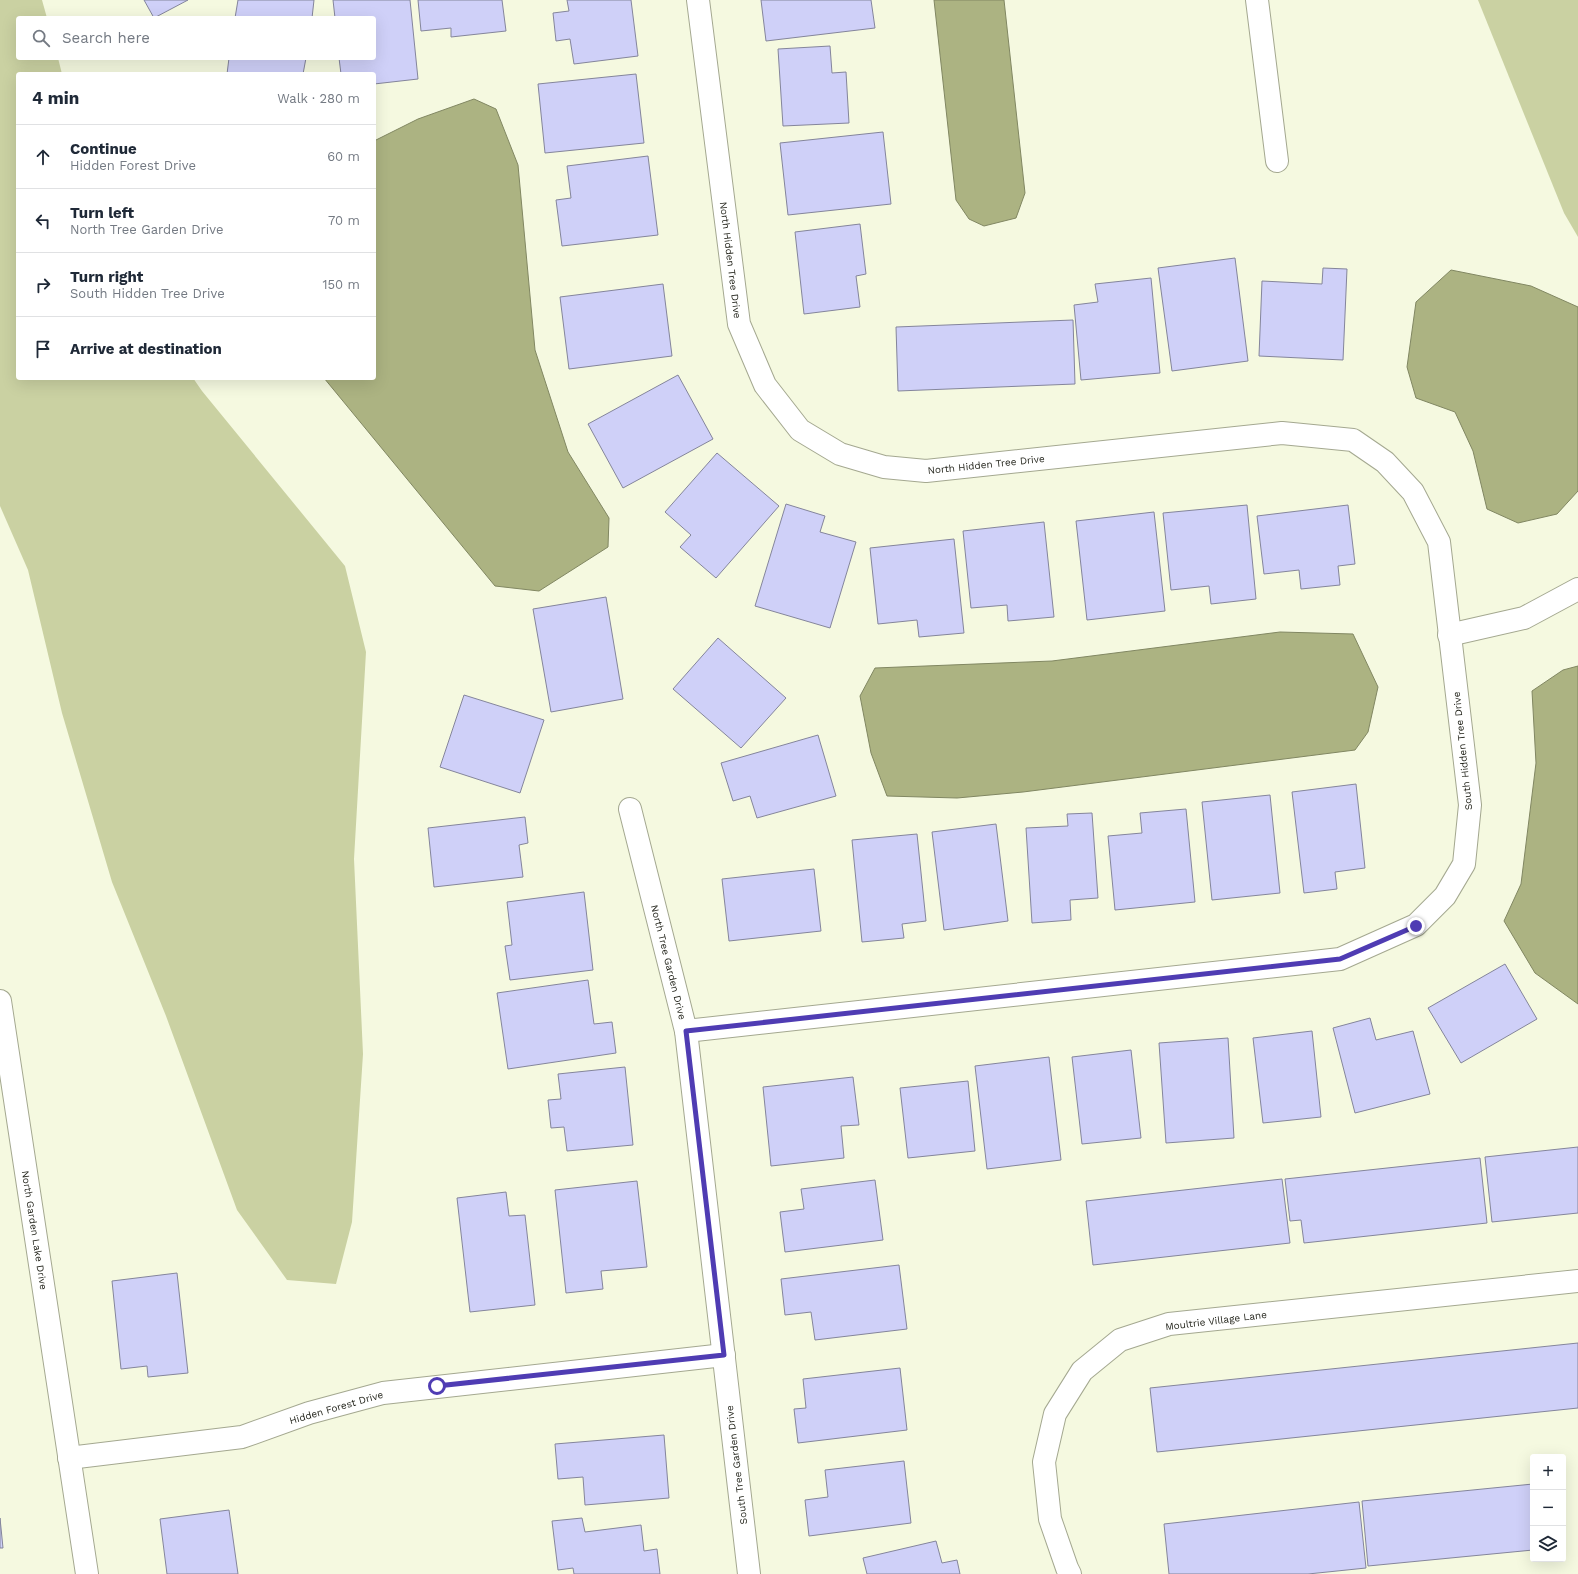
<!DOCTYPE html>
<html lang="en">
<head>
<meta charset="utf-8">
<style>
  :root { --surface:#fff; --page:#f2f2f3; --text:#1f2937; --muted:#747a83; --line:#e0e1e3 }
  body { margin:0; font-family:"Work Sans",sans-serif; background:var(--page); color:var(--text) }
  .controls { position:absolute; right:12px; bottom:12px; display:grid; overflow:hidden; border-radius:4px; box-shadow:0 4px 16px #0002 }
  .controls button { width:36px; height:36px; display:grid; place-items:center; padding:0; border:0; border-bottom:1px solid var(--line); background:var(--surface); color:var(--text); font:20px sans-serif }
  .stop { position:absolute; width:12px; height:12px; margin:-9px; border:3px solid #4f3cb3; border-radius:50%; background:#fff }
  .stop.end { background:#4f3cb3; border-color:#fff; box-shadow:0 1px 4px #0008 }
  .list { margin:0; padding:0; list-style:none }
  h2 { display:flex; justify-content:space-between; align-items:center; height:52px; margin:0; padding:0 16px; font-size:17px }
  h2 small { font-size:13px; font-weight:400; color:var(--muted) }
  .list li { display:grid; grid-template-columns:26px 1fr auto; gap:12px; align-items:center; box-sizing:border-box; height:64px; padding:0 16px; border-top:1px solid var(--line) }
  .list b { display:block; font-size:15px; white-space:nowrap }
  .list p { margin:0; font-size:13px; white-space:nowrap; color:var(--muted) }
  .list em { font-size:13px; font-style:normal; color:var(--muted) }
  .icon { flex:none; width:22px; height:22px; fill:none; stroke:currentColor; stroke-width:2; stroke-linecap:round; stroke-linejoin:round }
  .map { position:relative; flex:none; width:1578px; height:1574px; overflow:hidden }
  .search { position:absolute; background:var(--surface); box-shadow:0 4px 16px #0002; left:16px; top:16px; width:360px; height:44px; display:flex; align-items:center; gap:10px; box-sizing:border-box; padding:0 14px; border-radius:4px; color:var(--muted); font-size:15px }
  .panel { position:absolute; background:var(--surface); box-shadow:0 4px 16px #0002; left:16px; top:72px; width:360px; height:308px; border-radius:4px }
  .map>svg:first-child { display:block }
</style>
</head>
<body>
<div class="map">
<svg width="1578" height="1574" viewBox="0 0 1578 1574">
  <rect width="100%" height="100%" fill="#f5f9e0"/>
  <!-- green -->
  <g fill="#cad1a2">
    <polygon points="0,0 42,0 47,18 18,18 18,58 58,58 62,74 18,74 18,378 193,378 202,391 345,566 366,652 354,859 363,1054 352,1222 336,1284 287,1280 237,1210 166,1016 112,882 62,713 28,570 0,506"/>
    <polygon points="1478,0 1578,0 1578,237 1564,213"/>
  </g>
  <!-- water -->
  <g fill="#acb382" stroke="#818762">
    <polygon points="934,0 1004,0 1025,193 1016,218 984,226 969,219 956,200"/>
    <polygon points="474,99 496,109 518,165 535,350 568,452 609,518 608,547 539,591 495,586 324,378 374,378 374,141 418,119"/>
    <polygon points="1451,270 1531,286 1578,307 1578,491 1557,514 1518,523 1487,509 1473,451 1455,412 1416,398 1407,367 1416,302"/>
    <polygon points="1280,632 1353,634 1378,687 1368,732 1355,750 1023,792 957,798 887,796 871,753 860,696 875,668 1052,661"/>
    <polygon points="1578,666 1578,1004 1535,973 1504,921 1521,884 1536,763 1532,691 1563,670"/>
  </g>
  <!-- building -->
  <g fill="#cfd0f8" stroke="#84859b">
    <polygon points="144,0 188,0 154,18"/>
    <polygon points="238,0 314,0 312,18 235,18"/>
    <polygon points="333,0 410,0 418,79 374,84 374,74 341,74 339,58 374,58 374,18 335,18"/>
    <polygon points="418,0 502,0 506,31 451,37 451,28 421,31"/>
    <polygon points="567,0 631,0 638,56 574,64 570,39 556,41 553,13 569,11"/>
    <polygon points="761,0 871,0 875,28 766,41"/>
    <polygon points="830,46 832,73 846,72 849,123 783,126 778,49"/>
    <polygon points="229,58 306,58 303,74 227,74"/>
    <polygon points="636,74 644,143 545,153 538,84"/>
    <polygon points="883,132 891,204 788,215 780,143"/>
    <polygon points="648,156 658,235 562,246 556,200 571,198 567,166"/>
    <polygon points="860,224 866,274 856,276 860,307 804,314 795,232"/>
    <polygon points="1235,258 1248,361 1172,371 1158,268"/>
    <polygon points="1323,268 1347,269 1343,360 1259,356 1262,281 1322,284"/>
    <polygon points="1151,278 1160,373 1081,380 1074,305 1098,302 1095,284"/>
    <polygon points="663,284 672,356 569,369 560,297"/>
    <polygon points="1073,320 1075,384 898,391 896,327"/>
    <polygon points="678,375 713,439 623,488 588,424"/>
    <polygon points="717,453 779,506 716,578 680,547 691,535 665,512"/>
    <polygon points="786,504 825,516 820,532 856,542 830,628 755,606"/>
    <polygon points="1247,505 1256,599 1211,604 1209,586 1171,590 1163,513"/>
    <polygon points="1348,505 1355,564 1338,566 1340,585 1301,589 1299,570 1264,574 1257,516"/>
    <polygon points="1154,512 1165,611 1087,620 1076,521"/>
    <polygon points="1044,522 1054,617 1008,621 1007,605 971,608 963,531"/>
    <polygon points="954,539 964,633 919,637 917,620 878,624 870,548"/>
    <polygon points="606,597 623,699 551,712 533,609"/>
    <polygon points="718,638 786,698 741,748 673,689"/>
    <polygon points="464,695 544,720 520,793 440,767"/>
    <polygon points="818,735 836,796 757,818 750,796 733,801 721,763"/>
    <polygon points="1356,784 1365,868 1335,872 1337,889 1304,893 1292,792"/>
    <polygon points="1270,795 1280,893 1212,900 1202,802"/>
    <polygon points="1186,809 1195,902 1115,910 1108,836 1142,833 1140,813"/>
    <polygon points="1092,813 1098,898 1070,900 1071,920 1032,923 1026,828 1068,826 1067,814"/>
    <polygon points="525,817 528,843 519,845 523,877 434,887 428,828"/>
    <polygon points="996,824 1008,921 944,930 932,832"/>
    <polygon points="917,834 926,921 902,924 904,938 862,942 852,840"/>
    <polygon points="814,869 821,931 729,941 722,879"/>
    <polygon points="584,892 593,970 510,980 505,946 512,945 507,902"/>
    <polygon points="1505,964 1537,1019 1461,1063 1428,1008"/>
    <polygon points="588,980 594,1024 612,1022 616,1053 508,1069 497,993"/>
    <polygon points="1370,1018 1376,1040 1413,1031 1430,1094 1355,1113 1333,1028"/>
    <polygon points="1312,1031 1321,1117 1263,1123 1253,1038"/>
    <polygon points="1228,1038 1234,1138 1166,1143 1159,1043"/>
    <polygon points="1131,1050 1141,1138 1082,1144 1072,1057"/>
    <polygon points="1049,1057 1061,1160 987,1169 975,1066"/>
    <polygon points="625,1067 633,1145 567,1151 564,1127 551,1128 548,1100 561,1099 558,1074"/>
    <polygon points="853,1077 859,1125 841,1126 844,1158 771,1166 763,1087"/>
    <polygon points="968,1081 975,1151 908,1158 900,1088"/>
    <polygon points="1578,1147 1578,1213 1492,1222 1485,1157"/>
    <polygon points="1480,1158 1487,1223 1304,1243 1301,1220 1290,1221 1285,1179"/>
    <polygon points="1282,1179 1290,1243 1093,1265 1086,1201"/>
    <polygon points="875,1180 883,1240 785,1252 780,1212 804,1209 801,1189"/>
    <polygon points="637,1181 647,1267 601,1271 603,1289 566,1293 555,1190"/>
    <polygon points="506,1192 509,1216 525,1215 535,1305 470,1312 457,1198"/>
    <polygon points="899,1265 907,1329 815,1340 811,1312 785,1315 781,1279"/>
    <polygon points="177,1273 188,1373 148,1377 147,1366 121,1369 112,1281"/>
    <polygon points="1578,1343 1578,1408 1157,1452 1150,1388"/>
    <polygon points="900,1368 907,1430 798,1443 794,1409 806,1408 803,1379"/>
    <polygon points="664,1435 669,1498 585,1505 583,1477 558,1479 555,1444"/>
    <polygon points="904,1461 911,1523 809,1536 805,1500 828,1497 825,1470"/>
    <polygon points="1533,1484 1533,1550 1368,1566 1362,1501"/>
    <polygon points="1359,1502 1366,1568 1308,1574 1169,1574 1164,1524"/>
    <polygon points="229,1510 238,1574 167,1574 160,1519"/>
    <polygon points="0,1518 3,1548 0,1548"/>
    <polygon points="582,1518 585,1532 641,1525 644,1551 657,1549 660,1574 574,1574 573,1568 558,1570 552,1521"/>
    <polygon points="936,1541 942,1563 957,1560 960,1574 867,1574 863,1558"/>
  </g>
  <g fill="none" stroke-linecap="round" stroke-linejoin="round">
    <defs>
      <g id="street">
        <polyline points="1257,0 1277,161"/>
        <polyline points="1449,635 1524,618 1578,589"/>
        <polyline points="630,809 686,1031 749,1574"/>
        <polyline points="0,1001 87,1574"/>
        <polyline points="686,1031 1340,959 1416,925 1445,896 1464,864 1470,805 1439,542 1413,492 1385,462 1353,440 1282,433 926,471 884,467 840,454 800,430 765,385 739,324 698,0"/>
        <polyline points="69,1458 242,1437 309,1413 383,1393 724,1355"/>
        <polyline points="1070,1574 1067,1568 1050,1519 1044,1462 1055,1414 1082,1371 1120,1340 1169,1324 1578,1281"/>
      </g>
    </defs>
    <!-- street casing -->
    <use href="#street" stroke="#a4a890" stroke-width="24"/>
    <!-- street -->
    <use href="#street" stroke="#fff" stroke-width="22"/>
  </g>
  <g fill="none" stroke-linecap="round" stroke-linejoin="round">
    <!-- route -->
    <polyline stroke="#4f3cb3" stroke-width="5" points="437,1386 724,1355 686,1031 1340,959 1416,926"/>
  </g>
  <g text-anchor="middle" stroke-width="3" stroke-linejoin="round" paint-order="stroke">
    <!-- street labels -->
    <g font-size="10" fill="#1e1f16" stroke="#fff">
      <text transform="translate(731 260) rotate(83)" y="4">North Hidden Tree Drive</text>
      <text transform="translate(986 464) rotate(-6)" y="4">North Hidden Tree Drive</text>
      <text transform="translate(1462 751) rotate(-96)" y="4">South Hidden Tree Drive</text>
      <text transform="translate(669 962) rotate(76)" y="4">North Tree Garden Drive</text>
      <text transform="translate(35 1230) rotate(81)" y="4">North Garden Lake Drive</text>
      <text transform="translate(1216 1320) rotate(-7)" y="4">Moultrie Village Lane</text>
      <text transform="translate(336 1407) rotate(-16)" y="4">Hidden Forest Drive</text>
      <text transform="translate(736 1465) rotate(-97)" y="4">South Tree Garden Drive</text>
    </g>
  </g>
</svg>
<div class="controls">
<button>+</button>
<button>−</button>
<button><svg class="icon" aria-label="layers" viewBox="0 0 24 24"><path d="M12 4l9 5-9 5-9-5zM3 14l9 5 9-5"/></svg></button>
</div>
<div class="stop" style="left:437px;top:1386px"></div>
<div class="stop end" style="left:1416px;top:926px"></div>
<div class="search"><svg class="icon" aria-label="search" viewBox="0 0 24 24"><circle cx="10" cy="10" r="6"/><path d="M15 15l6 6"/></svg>Search here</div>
<section class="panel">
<h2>4 min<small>Walk · 280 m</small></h2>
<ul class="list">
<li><svg class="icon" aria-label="ahead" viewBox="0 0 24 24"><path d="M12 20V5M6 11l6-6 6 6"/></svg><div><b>Continue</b><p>Hidden Forest Drive</p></div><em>60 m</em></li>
<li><svg class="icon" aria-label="left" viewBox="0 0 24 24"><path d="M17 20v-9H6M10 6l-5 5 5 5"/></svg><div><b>Turn left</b><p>North Tree Garden Drive</p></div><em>70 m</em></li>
<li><svg class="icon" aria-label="right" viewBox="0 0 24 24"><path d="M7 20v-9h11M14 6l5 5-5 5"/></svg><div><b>Turn right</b><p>South Hidden Tree Drive</p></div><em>150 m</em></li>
<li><svg class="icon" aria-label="arrive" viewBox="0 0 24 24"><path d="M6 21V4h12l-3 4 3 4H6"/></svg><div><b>Arrive at destination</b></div></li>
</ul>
</section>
</div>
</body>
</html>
